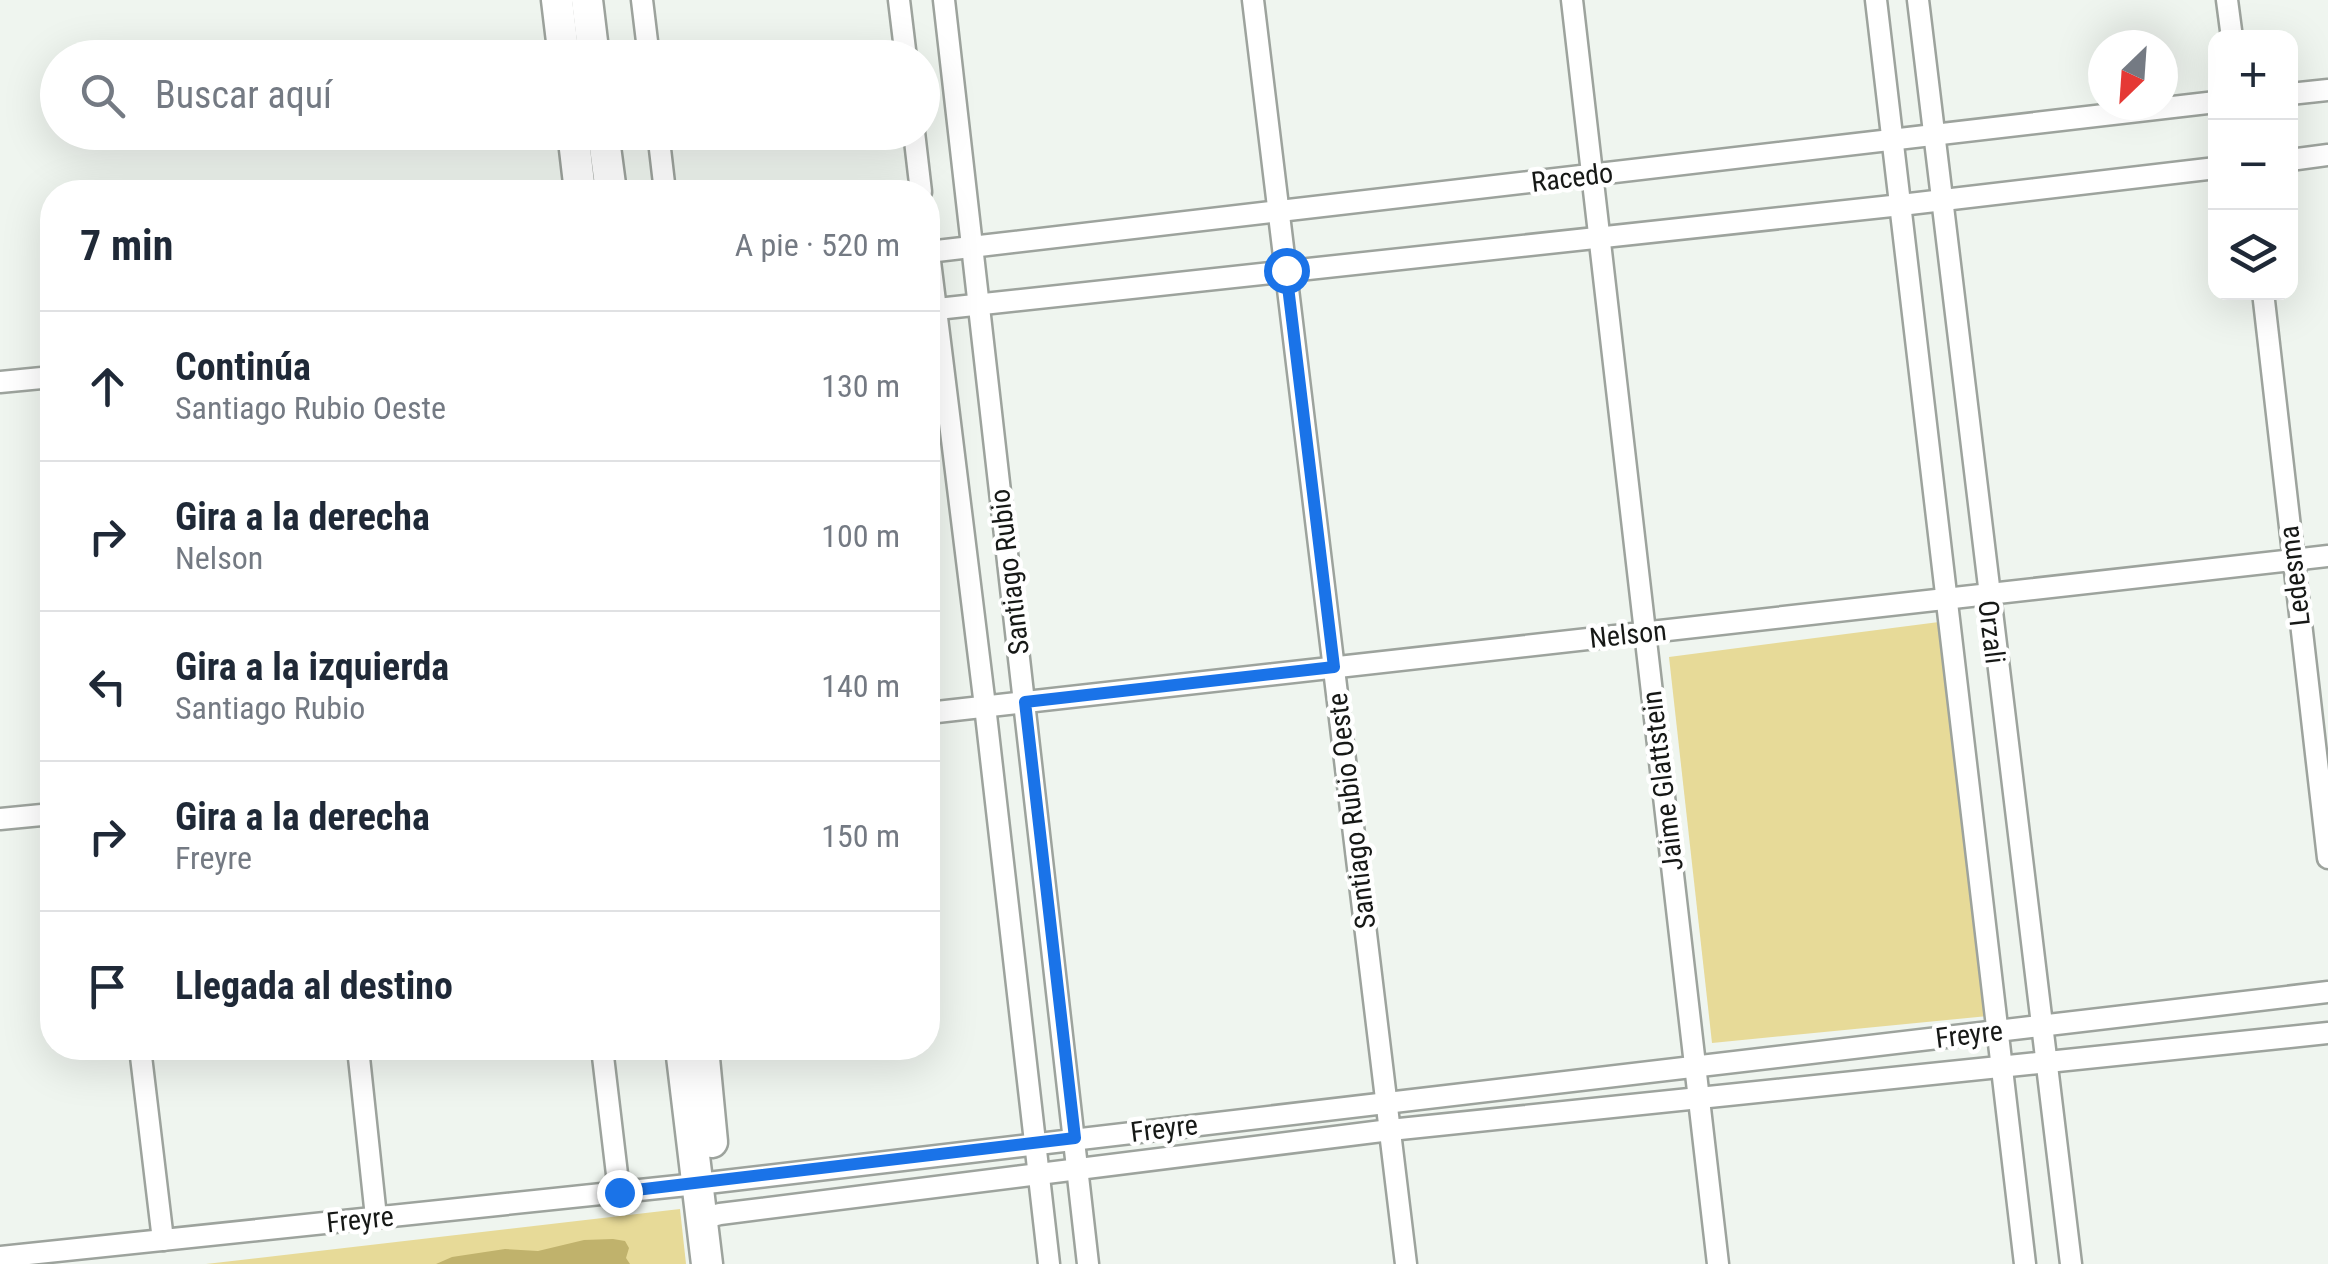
<!DOCTYPE html>
<html lang="es">
<head>
<meta charset="utf-8">
<style>
  :root { --surface:#fff; --page:#f2f2f3; --text:#1f2937; --muted:#747a83; --line:#e0e1e3 }
  body { margin:0; font-family:"Roboto Condensed",sans-serif; background:var(--page); color:var(--text) }
  .controls { position:absolute; right:30px; top:30px; display:grid; overflow:hidden; border-radius:20px; box-shadow:0 10px 40px #0002 }
  .controls button { width:90px; height:90px; display:grid; place-items:center; padding:0; border:0; border-bottom:2px solid var(--line); background:var(--surface); color:var(--text); font:50px sans-serif }
  .compass { position:absolute; left:2088px; top:30px; width:90px; height:90px; border-radius:50%; background:var(--surface); box-shadow:0 10px 40px #0002; rotate:205deg }
  .stop { position:absolute; width:30px; height:30px; margin:-22px; border:8px solid #1a73e8; border-radius:50%; background:#fff }
  .stop.end { background:#1a73e8; border-color:#fff; box-shadow:0 2px 10px #0008 }
  .list { margin:0; padding:0; list-style:none }
  h2 { display:flex; justify-content:space-between; align-items:center; height:130px; margin:0; padding:0 40px; font-size:42px }
  h2 small { font-size:32px; font-weight:400; color:var(--muted) }
  .list li { display:grid; grid-template-columns:65px 1fr auto; gap:30px; align-items:center; box-sizing:border-box; height:150px; padding:0 40px; border-top:2px solid var(--line) }
  .list b { display:block; font-size:38px; white-space:nowrap }
  .list p { margin:0; font-size:32px; white-space:nowrap; color:var(--muted) }
  .list em { font-size:32px; font-style:normal; color:var(--muted) }
  .icon { flex:none; width:55px; height:55px; fill:none; stroke:currentColor; stroke-width:2; stroke-linecap:round; stroke-linejoin:round }
  .map { position:relative; flex:none; width:2328px; height:1264px; overflow:hidden }
  .search { position:absolute; background:var(--surface); box-shadow:0 10px 40px #0002; left:40px; top:40px; width:900px; height:110px; display:flex; align-items:center; gap:25px; box-sizing:border-box; padding:0 35px; border-radius:55px; color:var(--muted); font-size:38px }
  .panel { position:absolute; background:var(--surface); box-shadow:0 10px 40px #0002; left:40px; top:180px; width:900px; height:880px; border-radius:40px }
  .map>svg:first-child { display:block }
</style>
</head>
<body>
<div class="map">
<svg width="2328" height="1264" viewBox="0 0 2328 1264">
  <rect width="100%" height="100%" fill="#eff5ef"/>
  <!-- green -->
  <g fill="#e7da98">
    <polygon points="1939,622 1988,1016 1712,1043 1669,657"/>
    <polygon points="680,1209 686,1264 206,1264"/>
  </g>
  <!-- forest -->
  <polygon fill="#c0b26c" points="613,1239 625,1241 629,1248 626,1258 630,1264 436,1264 452,1257 505,1249 538,1251 584,1240"/>
  <g fill="none" stroke-linecap="round" stroke-linejoin="round">
    <defs>
      <g id="street">
        <polyline points="642,0 649,58"/>
        <polyline points="899,0 906,58"/>
        <polyline points="944,0 1088,1264"/>
        <polyline points="1253,0 1406,1264"/>
        <polyline points="1572,0 1718,1264"/>
        <polyline points="1876,0 2025,1264"/>
        <polyline points="1918,0 2071,1264"/>
        <polyline points="2227,0 2232,38"/>
        <polyline points="2290,94 2328,90"/>
        <polyline points="658,132 665,192"/>
        <polyline points="914,132 921,192"/>
        <polyline points="2290,160 2328,155"/>
        <polyline points="928,245 985,706 1049,1264"/>
        <polyline points="928,252 2216,102"/>
        <polyline points="2263,292 2328,858"/>
        <polyline points="928,310 1901,205 2216,168"/>
        <polyline points="0,382 52,377"/>
        <polyline points="928,713 2328,556"/>
        <polyline points="0,819 52,814"/>
        <polyline points="140,1048 163,1240"/>
        <polyline points="358,1048 376,1217"/>
        <polyline points="602,1048 619,1191"/>
        <polyline points="701,1219 720,1214 1390,1130 2328,1033"/>
        <polyline points="0,1257 716,1182 2328,992"/>
      </g>
      <g id="secondary">
        <polyline points="557,0 564,58"/>
        <polyline points="587,0 594,58"/>
        <polyline points="573,132 580,192"/>
        <polyline points="603,132 611,192"/>
        <polyline points="681,1048 707,1264"/>
        <polyline points="703,1048 712,1142"/>
      </g>
    </defs>
    <!-- street casing -->
    <use href="#street" stroke="#9da39d" stroke-width="25"/>
    <!-- secondary casing -->
    <use href="#secondary" stroke="#9da39d" stroke-width="35"/>
    <!-- street -->
    <use href="#street" stroke="#fff" stroke-width="20"/>
    <!-- secondary -->
    <use href="#secondary" stroke="#fff" stroke-width="30"/>
  </g>
  <g fill="none" stroke-linecap="round" stroke-linejoin="round">
    <!-- route -->
    <polyline stroke="#1a73e8" stroke-width="12" points="619,1192 1075,1138 1025,702 1334,667 1286,270"/>
  </g>
  <g text-anchor="middle" stroke-width="9" stroke-linejoin="round" paint-order="stroke">
    <!-- street labels -->
    <g font-size="28" fill="#161816" stroke="#fff">
      <text transform="translate(1572 177) rotate(-7)" y="10">Racedo</text>
      <text transform="translate(1009 572) rotate(-97)" y="10">Santiago Rubio</text>
      <text transform="translate(2294 576) rotate(-97)" y="10">Ledesma</text>
      <text transform="translate(1992 632) rotate(83)" y="10">Orzali</text>
      <text transform="translate(1628 634) rotate(-6)" y="10">Nelson</text>
      <text transform="translate(1662 781) rotate(-97)" y="10">Jaime Glattstein</text>
      <text transform="translate(1351 811) rotate(-97)" y="10">Santiago Rubio Oeste</text>
      <text transform="translate(1969 1034) rotate(-7)" y="10">Freyre</text>
      <text transform="translate(1164 1128) rotate(-7)" y="10">Freyre</text>
      <text transform="translate(360 1219) rotate(-6)" y="10">Freyre</text>
    </g>
  </g>
</svg>
<div class="controls">
<button>+</button>
<button>−</button>
<button><svg class="icon" aria-label="layers" viewBox="0 0 24 24"><path d="M12 4l9 5-9 5-9-5zM3 14l9 5 9-5"/></svg></button>
</div>
<svg class="compass" viewBox="-18 -18 36 36"><path d="M0-13l5 13h-10z" fill="#e53935"/><path d="M0 13l5-13h-10z" fill="#747a83"/></svg>
<div class="stop" style="left:1286px;top:270px"></div>
<div class="stop end" style="left:619px;top:1192px"></div>
<div class="search"><svg class="icon" aria-label="search" viewBox="0 0 24 24"><circle cx="10" cy="10" r="6"/><path d="M15 15l6 6"/></svg>Buscar aquí</div>
<section class="panel">
<h2>7 min<small>A pie · 520 m</small></h2>
<ul class="list">
<li><svg class="icon" aria-label="ahead" viewBox="0 0 24 24"><path d="M12 20V5M6 11l6-6 6 6"/></svg><div><b>Continúa</b><p>Santiago Rubio Oeste</p></div><em>130 m</em></li>
<li><svg class="icon" aria-label="right" viewBox="0 0 24 24"><path d="M7 20v-9h11M14 6l5 5-5 5"/></svg><div><b>Gira a la derecha</b><p>Nelson</p></div><em>100 m</em></li>
<li><svg class="icon" aria-label="left" viewBox="0 0 24 24"><path d="M17 20v-9H6M10 6l-5 5 5 5"/></svg><div><b>Gira a la izquierda</b><p>Santiago Rubio</p></div><em>140 m</em></li>
<li><svg class="icon" aria-label="right" viewBox="0 0 24 24"><path d="M7 20v-9h11M14 6l5 5-5 5"/></svg><div><b>Gira a la derecha</b><p>Freyre</p></div><em>150 m</em></li>
<li><svg class="icon" aria-label="arrive" viewBox="0 0 24 24"><path d="M6 21V4h12l-3 4 3 4H6"/></svg><div><b>Llegada al destino</b></div></li>
</ul>
</section>
</div>
</body>
</html>
